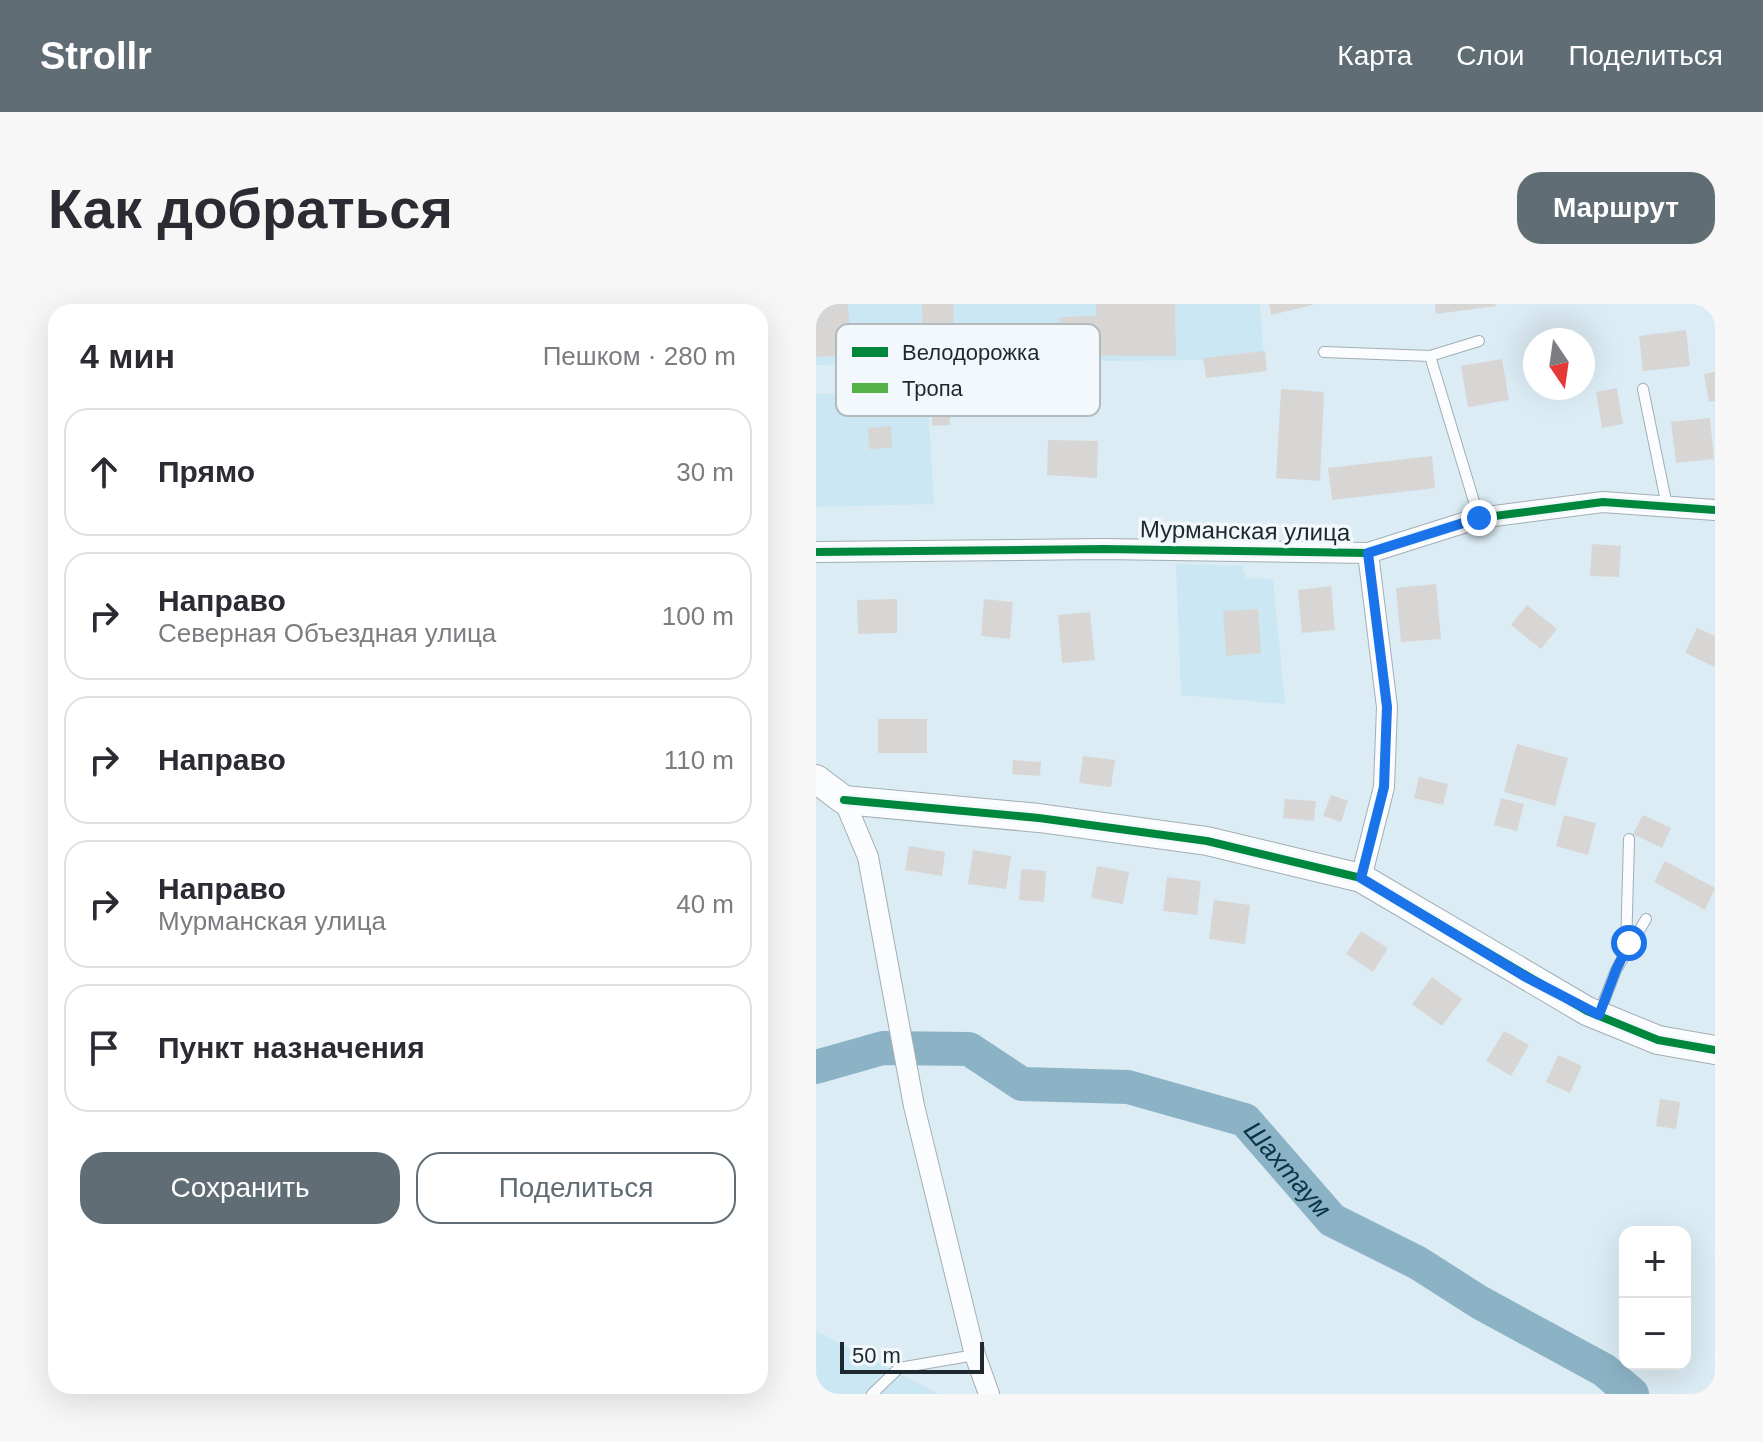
<!DOCTYPE html>
<html lang="ru">
<head>
<meta charset="utf-8">
<style>
  :root { --surface:#fff; --page:#f7f7f7; --text:#2b2b33; --muted:#7c7c81; --line:#e1e1e2; --accent:#606d74 }
  body { margin:0; font-family:Helvetica,sans-serif; background:var(--page); color:var(--text) }
  .controls { position:absolute; right:24px; bottom:24px; display:grid; overflow:hidden; border-radius:16px; box-shadow:0 8px 32px #0002 }
  .controls button { width:72px; height:72px; display:grid; place-items:center; padding:0; border:0; border-bottom:2px solid var(--line); background:var(--surface); color:var(--text); font:40px sans-serif }
  .compass { position:absolute; left:707px; top:24px; width:72px; height:72px; border-radius:50%; background:var(--surface); box-shadow:0 8px 32px #0002; rotate:167deg }
  .scale { position:absolute; left:24px; bottom:20px; width:144px; box-sizing:border-box; padding-left:8px; border:4px solid #1e292f; border-top:0; font-size:22px; line-height:28px; white-space:nowrap; color:#1e292f; -webkit-text-stroke:6px #f2f8fb; paint-order:stroke }
  .stop { position:absolute; width:24px; height:24px; margin:-18px; border:6px solid #1a73e8; border-radius:50%; background:#fff }
  .stop.end { background:#1a73e8; border-color:#fff; box-shadow:0 2px 8px #0008 }
  .list { margin:0; padding:0; list-style:none }
  h2 { display:flex; justify-content:space-between; align-items:center; height:104px; margin:0; padding:0 32px; font-size:34px }
  h2 small { font-size:26px; font-weight:400; color:var(--muted) }
  .list li { display:grid; grid-template-columns:52px 1fr auto; gap:24px; align-items:center; box-sizing:border-box; height:128px; margin:0 16px 16px; padding:0 16px; border:2px solid var(--line); border-radius:24px }
  .list b { display:block; font-size:30px; white-space:nowrap }
  .list p { margin:0; font-size:26px; white-space:nowrap; color:var(--muted) }
  .list em { font-size:26px; font-style:normal; color:var(--muted) }
  .actions { display:flex; gap:16px; padding:24px 32px }
  .actions a { flex:1; padding:18px 0; border:2px solid var(--accent); border-radius:24px; text-align:center; font-size:28px; color:var(--accent) }
  .actions .main { background:var(--accent); color:#fff }
  .icon { flex:none; width:44px; height:44px; fill:none; stroke:currentColor; stroke-width:2; stroke-linecap:round; stroke-linejoin:round }
  .map { position:relative; flex:none; width:899px; height:1090px; overflow:hidden; border-radius:24px }
  header { display:flex; align-items:center; gap:48px; box-sizing:border-box; height:112px; padding:0 40px; background:var(--accent); color:#fff }
  header strong { font-size:38px }
  nav { display:flex; gap:44px; margin-inline-start:auto; font-size:28px }
  .intro { display:flex; align-items:center; justify-content:space-between; box-sizing:border-box; height:192px; padding:0 48px }
  h1 { margin:0; font-size:56px }
  .button { padding:20px 36px; border-radius:24px; background:var(--accent); color:#fff; font-size:28px; font-weight:700 }
  main { display:flex; gap:48px; padding:0 48px }
  aside { flex:1; background:var(--surface); border-radius:24px; box-shadow:0 8px 32px #0002 }
  .map>svg:first-child { display:block }
</style>
</head>
<body>
<header>
<strong>Strollr</strong>
<nav><a>Карта</a><a>Слои</a><a>Поделиться</a></nav>
</header>
<div class="intro"><h1>Как добраться</h1><a class="button">Маршрут</a></div>
<main>
<aside>
<h2>4 мин<small>Пешком · 280 m</small></h2>
<ul class="list">
<li><svg class="icon" aria-label="ahead" viewBox="0 0 24 24"><path d="M12 20V5M6 11l6-6 6 6"/></svg><div><b>Прямо</b></div><em>30 m</em></li>
<li><svg class="icon" aria-label="right" viewBox="0 0 24 24"><path d="M7 20v-9h11M14 6l5 5-5 5"/></svg><div><b>Направо</b><p>Северная Объездная улица</p></div><em>100 m</em></li>
<li><svg class="icon" aria-label="right" viewBox="0 0 24 24"><path d="M7 20v-9h11M14 6l5 5-5 5"/></svg><div><b>Направо</b></div><em>110 m</em></li>
<li><svg class="icon" aria-label="right" viewBox="0 0 24 24"><path d="M7 20v-9h11M14 6l5 5-5 5"/></svg><div><b>Направо</b><p>Мурманская улица</p></div><em>40 m</em></li>
<li><svg class="icon" aria-label="arrive" viewBox="0 0 24 24"><path d="M6 21V4h12l-3 4 3 4H6"/></svg><div><b>Пункт назначения</b></div></li>
</ul>
<div class="actions"><a class="main">Сохранить</a><a>Поделиться</a></div>
</aside>
<div class="map">
<svg width="899" height="1090" viewBox="0 0 899 1090">
  <rect width="100%" height="100%" fill="#dcecf4"/>
  <!-- built -->
  <g fill="#cbe7f4">
    <polygon points="0,0 444,0 448,55 0,61"/>
    <polygon points="111,87 118,200 0,203 0,90"/>
    <polygon points="360,260 426,262 430,274 457,275 469,400 365,391"/>
    <polygon points="0,1027 123,1090 0,1090"/>
  </g>
  <g fill="none" stroke-linecap="round" stroke-linejoin="round">
    <!-- river -->
    <path stroke="#8cb3c5" stroke-width="34" id="s1" d="M0 763 67 744 153 745 206 780 312 783 429 816 516 916 602 959 663 998 788 1066 816 1090"/>
  </g>
  <!-- building -->
  <g fill="#d8d6d4">
    <polygon points="0,0 32,0 35,51 0,53"/>
    <polygon points="106,0 137,0 139,66 107,67"/>
    <polygon points="280,0 359,0 360,52 245,51 243,13 280,12"/>
    <polygon points="453,0 497,0 497,1 455,11"/>
    <polygon points="619,0 679,0 680,2 620,10"/>
    <polygon points="870,26 874,62 827,67 823,32"/>
    <polygon points="449,47 451,67 390,74 387,54"/>
    <polygon points="686,55 693,96 652,103 645,62"/>
    <polygon points="899,68 899,97 893,98 888,70"/>
    <polygon points="801,84 807,120 786,124 780,88"/>
    <polygon points="465,85 508,88 504,177 460,174"/>
    <polygon points="116,112 134,112 134,121 116,122"/>
    <polygon points="894,114 898,155 860,159 855,118"/>
    <polygon points="75,122 76,144 53,145 52,124"/>
    <polygon points="232,136 282,137 281,174 231,171"/>
    <polygon points="616,152 619,184 516,196 512,164"/>
    <polygon points="776,240 805,242 803,273 774,272"/>
    <polygon points="620,280 625,335 585,338 580,284"/>
    <polygon points="515,282 519,326 486,329 482,286"/>
    <polygon points="81,295 81,329 42,330 41,296"/>
    <polygon points="168,295 197,298 194,335 165,332"/>
    <polygon points="711,301 741,325 725,345 695,321"/>
    <polygon points="442,305 445,349 410,352 407,307"/>
    <polygon points="274,308 279,356 246,359 242,311"/>
    <polygon points="881,324 899,332 899,363 869,349"/>
    <rect x="62" y="415" width="49" height="34"/>
    <polygon points="701,440 752,454 739,502 688,488"/>
    <polygon points="267,452 299,456 295,483 263,479"/>
    <polygon points="197,456 225,458 224,472 196,470"/>
    <polygon points="603,473 632,480 627,501 598,494"/>
    <polygon points="515,491 532,497 525,518 507,512"/>
    <polygon points="685,494 708,500 701,527 678,521"/>
    <polygon points="469,495 500,497 498,517 467,514"/>
    <polygon points="748,511 780,519 772,551 740,542"/>
    <polygon points="827,511 855,524 846,544 817,530"/>
    <polygon points="93,542 129,548 126,572 89,566"/>
    <polygon points="157,546 195,552 190,585 152,580"/>
    <polygon points="849,557 899,584 889,606 838,578"/>
    <polygon points="281,562 313,568 307,600 275,594"/>
    <polygon points="205,565 230,567 228,598 203,596"/>
    <polygon points="351,573 385,577 381,611 347,607"/>
    <polygon points="398,596 434,601 429,640 393,635"/>
    <polygon points="545,627 572,644 557,668 530,650"/>
    <polygon points="616,673 646,695 626,722 596,700"/>
    <polygon points="688,727 713,741 695,772 670,757"/>
    <polygon points="742,751 766,762 754,789 730,778"/>
    <polygon points="844,795 864,798 860,825 840,822"/>
  </g>
  <g fill="none" stroke-linecap="round" stroke-linejoin="round">
    <defs>
      <g id="lane">
        <polyline points="508,48 614,52 663,214"/>
        <polyline points="614,52 663,37"/>
        <polyline points="827,85 851,202"/>
        <polyline points="810,646 813,535"/>
        <polyline points="783,710 800,666 830,615"/>
        <polyline points="56,1090 83,1064 159,1051"/>
      </g>
      <g id="street">
        <polyline points="0,248 287,245 552,249 663,214 787,198 899,206"/>
        <polyline points="28,496 52,553 98,802 159,1051 173,1090"/>
        <polyline points="545,574 568,483 571,403 552,249"/>
      </g>
      <polyline id="secondary" points="0,475 28,496 223,514 391,537 545,574 771,707 842,736 899,746"/>
    </defs>
    <!-- lane casing -->
    <use href="#lane" stroke="#a2aeb5" stroke-width="12"/>
    <!-- street casing -->
    <use href="#street" stroke="#a2aeb5" stroke-width="22"/>
    <!-- secondary casing -->
    <use href="#secondary" stroke="#a2aeb5" stroke-width="30"/>
    <!-- lane -->
    <use href="#lane" stroke="#fafcfd" stroke-width="10"/>
    <!-- street -->
    <use href="#street" stroke="#fafcfd" stroke-width="20"/>
    <!-- secondary -->
    <use href="#secondary" stroke="#fafcfd" stroke-width="28"/>
    <!-- quiet -->
    <polyline stroke="#55b246" stroke-width="6" stroke-dasharray="12 6" stroke-linecap="butt" points="545,574 568,483 571,403 552,249"/>
    <defs>
      <g id="cycleway">
        <polyline points="0,248 287,245 552,249 663,214 787,198 899,206"/>
        <polyline points="28,496 223,514 391,537 545,574 771,707 842,736 899,746"/>
      </g>
    </defs>
    <!-- cycleway casing -->
    <use href="#cycleway" stroke="#f2f8fb" stroke-width="13"/>
    <!-- cycleway -->
    <use href="#cycleway" stroke="#00873e" stroke-width="8"/>
  </g>
  <g fill="none" stroke-linecap="round" stroke-linejoin="round">
    <!-- route -->
    <polyline stroke="#1a73e8" stroke-width="10" points="663,214 552,249 571,403 568,483 545,574 708,672 783,711 800,666 813,639"/>
  </g>
  <g text-anchor="middle" stroke-width="7" stroke-linejoin="round" paint-order="stroke">
    <!-- street labels -->
    <g font-size="24" fill="#1e292f" stroke="#f2f8fb">
      <text transform="translate(429 227) rotate(1)" y="8">Мурманская улица</text>
    </g>
    <!-- water labels -->
    <g font-size="26" font-style="italic" fill="#073647" stroke="#f2f8fb">
      <text dy="9" stroke="none"><textPath href="#s1" startOffset="512">Шахтаум</textPath></text>
    </g>
  </g>
  <!-- legend -->
  <rect x="20" y="20" width="264" height="92" rx="12" fill="#f2f8fb" stroke="#b2babe" stroke-width="2"/>
  <rect x="36" y="43" width="36" height="10" fill="#00873e"/>
  <rect x="36" y="79" width="36" height="10" fill="#55b246"/>
  <g font-size="22" fill="#1e292f">
    <text x="86" y="56">Велодорожка</text>
    <text x="86" y="92">Тропа</text>
  </g>
</svg>
<div class="controls">
<button>+</button>
<button>−</button>
</div>
<svg class="compass" viewBox="-18 -18 36 36"><path d="M0-13l5 13h-10z" fill="#e53935"/><path d="M0 13l5-13h-10z" fill="#7c7c81"/></svg>
<div class="scale">50 m</div>
<div class="stop" style="left:813px;top:639px"></div>
<div class="stop end" style="left:663px;top:214px"></div>
</div>
</main>
</body>
</html>
